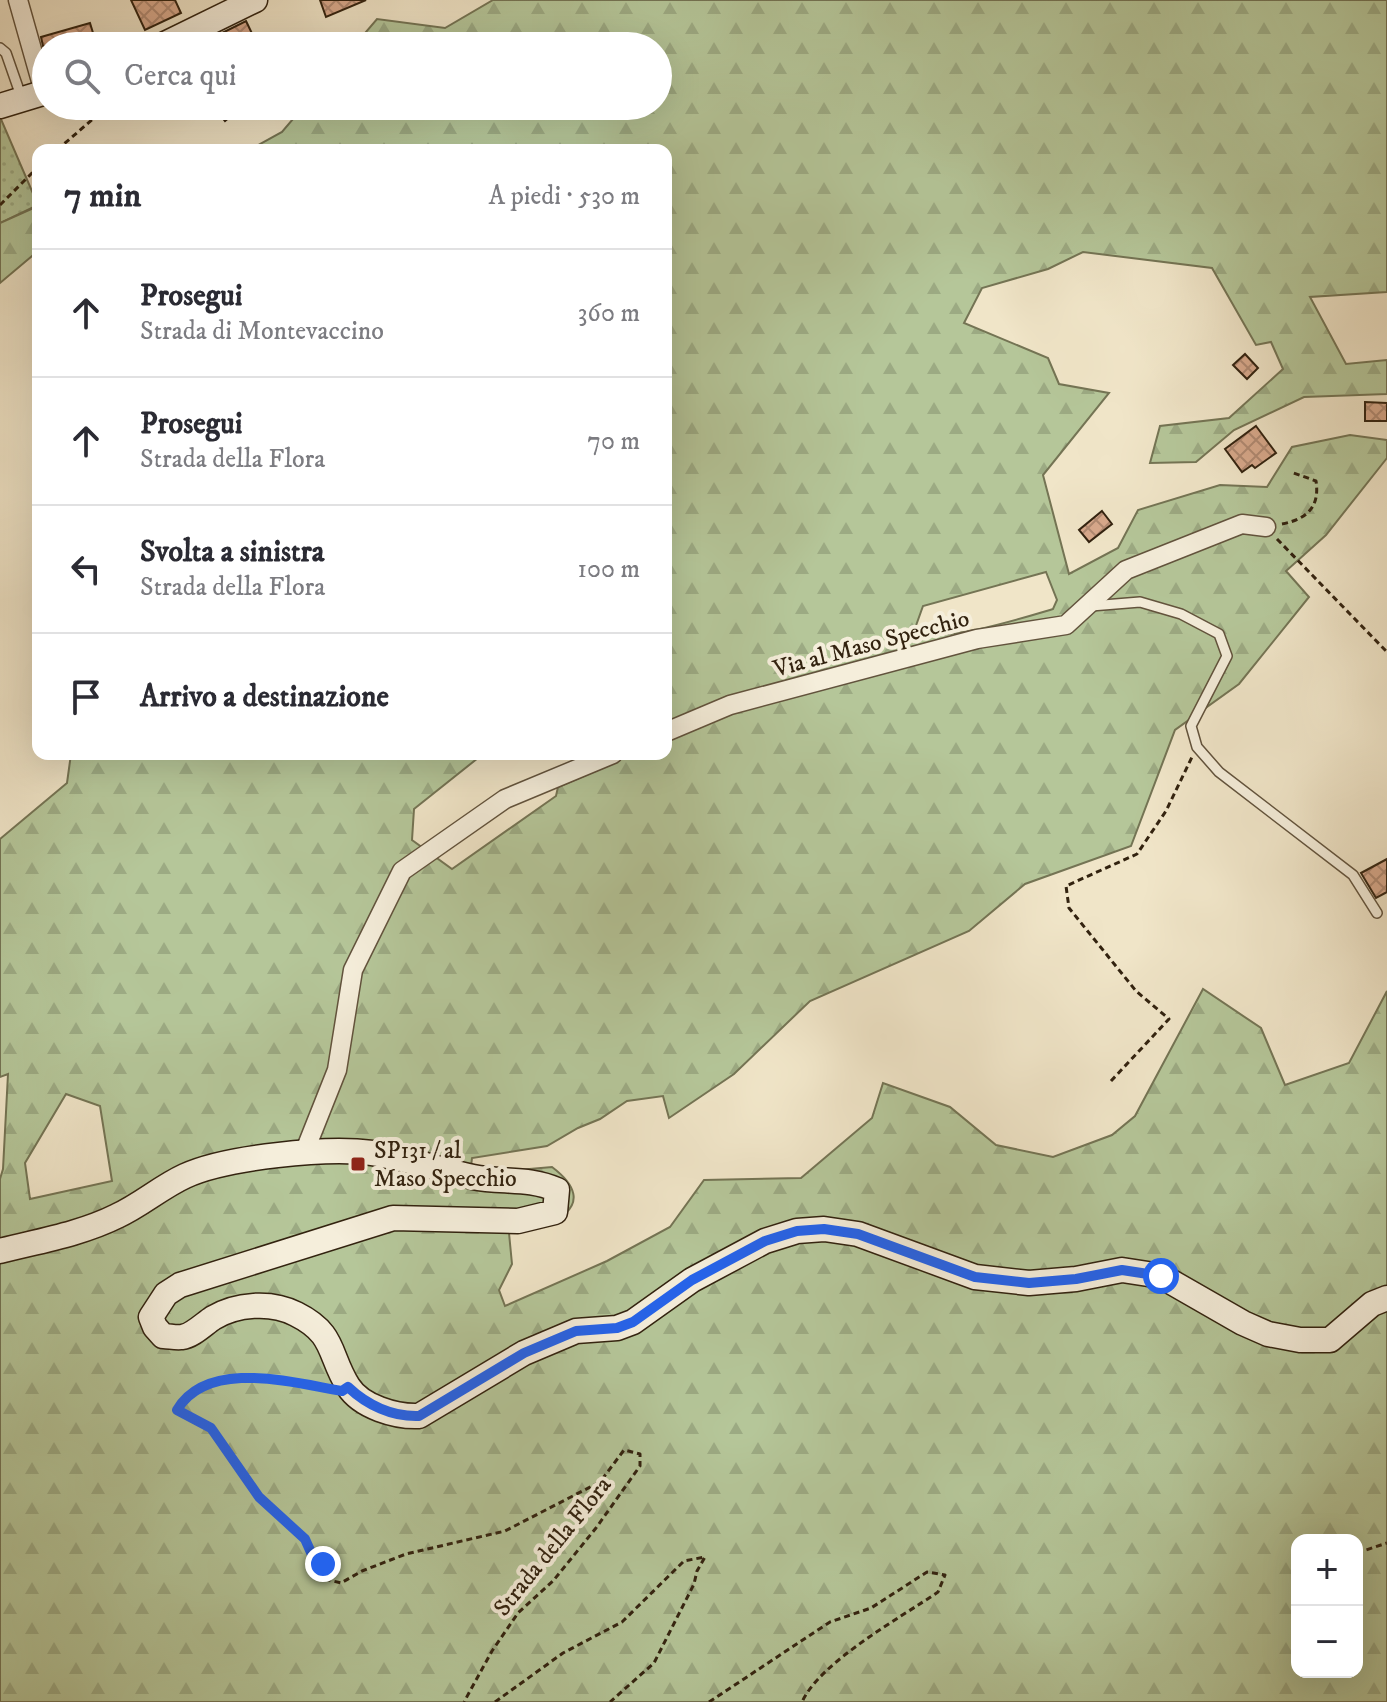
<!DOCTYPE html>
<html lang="it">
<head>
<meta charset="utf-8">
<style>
  :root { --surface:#fff; --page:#f7f7f7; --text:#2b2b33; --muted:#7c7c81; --line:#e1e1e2 }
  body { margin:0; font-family:"IM FELL DW Pica",serif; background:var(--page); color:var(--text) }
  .controls { position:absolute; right:24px; bottom:24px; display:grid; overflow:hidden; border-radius:16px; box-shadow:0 8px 32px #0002 }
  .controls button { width:72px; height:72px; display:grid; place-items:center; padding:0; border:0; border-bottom:2px solid var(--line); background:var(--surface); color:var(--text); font:40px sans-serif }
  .stop { position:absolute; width:24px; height:24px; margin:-18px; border:6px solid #2563eb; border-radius:50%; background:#fff }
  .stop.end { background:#2563eb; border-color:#fff; box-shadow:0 2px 8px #0008 }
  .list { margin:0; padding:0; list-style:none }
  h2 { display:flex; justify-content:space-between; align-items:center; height:104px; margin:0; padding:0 32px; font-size:34px }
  h2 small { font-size:26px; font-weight:400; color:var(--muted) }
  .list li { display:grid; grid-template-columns:52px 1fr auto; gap:24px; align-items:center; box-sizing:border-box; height:128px; padding:0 32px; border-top:2px solid var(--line) }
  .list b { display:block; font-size:30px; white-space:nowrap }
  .list p { margin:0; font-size:26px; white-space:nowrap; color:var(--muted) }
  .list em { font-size:26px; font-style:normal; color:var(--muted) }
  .icon { flex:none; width:44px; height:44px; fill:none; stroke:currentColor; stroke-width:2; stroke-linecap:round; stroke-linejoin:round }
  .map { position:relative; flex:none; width:1387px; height:1702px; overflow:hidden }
  .search { position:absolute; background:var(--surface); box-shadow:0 8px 32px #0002; left:32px; top:32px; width:640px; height:88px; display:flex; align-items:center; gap:20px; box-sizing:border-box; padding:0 28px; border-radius:44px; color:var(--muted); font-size:30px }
  .panel { position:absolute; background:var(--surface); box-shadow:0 8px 32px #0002; left:32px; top:144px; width:640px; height:616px; border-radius:16px }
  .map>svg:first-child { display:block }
</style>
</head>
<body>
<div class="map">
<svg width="1387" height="1702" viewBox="0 0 1387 1702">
  <defs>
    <pattern id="grass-dots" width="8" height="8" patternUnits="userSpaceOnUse" patternTransform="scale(2)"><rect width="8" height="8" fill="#b5c699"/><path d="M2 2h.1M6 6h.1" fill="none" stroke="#9caa83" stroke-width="1.8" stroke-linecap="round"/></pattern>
    <pattern id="forest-firs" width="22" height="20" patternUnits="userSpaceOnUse" patternTransform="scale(2)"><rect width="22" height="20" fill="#b5c699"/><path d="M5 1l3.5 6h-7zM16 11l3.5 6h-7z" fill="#9caa83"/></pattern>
    <pattern id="building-cross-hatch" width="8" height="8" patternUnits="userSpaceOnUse" patternTransform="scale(2)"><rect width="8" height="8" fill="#d8a98c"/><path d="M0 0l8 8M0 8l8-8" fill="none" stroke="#b08971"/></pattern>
  </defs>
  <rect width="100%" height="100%" fill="#f0e5c8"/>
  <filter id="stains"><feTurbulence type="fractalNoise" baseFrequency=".0025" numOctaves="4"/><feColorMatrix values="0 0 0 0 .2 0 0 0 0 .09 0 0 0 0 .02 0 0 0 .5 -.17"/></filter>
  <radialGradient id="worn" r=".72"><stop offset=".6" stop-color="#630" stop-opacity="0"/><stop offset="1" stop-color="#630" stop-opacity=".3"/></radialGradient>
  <!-- grass -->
  <polygon fill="url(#grass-dots)" stroke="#747454" stroke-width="2" points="0,117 38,205 0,223"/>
  <!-- forest -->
  <g fill="url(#forest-firs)" stroke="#747454" stroke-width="2" fill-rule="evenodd">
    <path d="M493 0H1387V292L1310 297 1346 364 1387 360V394L1304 397 1234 430 1196 462 1150 463 1160 426 1229 418 1283 369 1271 342 1256 345 1212 268 1083 252 1048 269 982 288 964 323 1048 358 1059 384 1109 393 1043 475 1069 574 1118 548 1138 510 1220 485 1267 487 1292 447 1350 435 1387 440V458L1326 535 1286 571 1309 597 1239 684 1175 730 1131 846 1025 884 969 931 810 1001 734 1074 669 1118 663 1096 627 1101 600 1119 578 1128 547 1146 472 1158 471 1167 518 1170 552 1167C605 1207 549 1229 509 1233L512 1264 499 1290 505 1306 607 1261 670 1227 704 1180 801 1178 872 1118 883 1083 950 1107 996 1145 1053 1157 1112 1135 1135 1116 1203 989 1261 1028 1285 1085 1349 1063 1387 991V1702H0V1179L3 1169 8 1074 0 1077V839L67 783 71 754H483L414 809 412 840 452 869 556 796 558 787 619 761V754H666V150H249L282 132 304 106H658V46H354L377 19 445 28ZM1046 572 1057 600 1053 609C1016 620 950 641 913 634L923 606ZM66 1094 100 1106 112 1181 30 1199 25 1163ZM1297 1540H1357V1672H1297Z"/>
    <polygon points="38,206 38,251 0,283 0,223"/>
  </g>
  <!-- building -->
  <g fill="url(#building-cross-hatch)" stroke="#32220f" stroke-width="2">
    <polygon points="131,0 175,0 181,13 145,30"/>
    <polygon points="320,0 366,0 326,17"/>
    <polygon points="246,21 258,46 225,46 220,34"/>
    <polygon points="90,23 97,46 43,46 41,37"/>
    <polygon points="213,106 243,106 225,121"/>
    <polygon points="1245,354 1258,368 1247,379 1233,365"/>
    <polygon points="1365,402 1387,403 1387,421 1365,421"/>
    <polygon points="1256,426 1276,453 1255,468 1252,465 1242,472 1225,449"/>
    <polygon points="1102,511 1112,524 1089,542 1079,530"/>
    <polygon points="1387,859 1387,892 1376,898 1361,873"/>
  </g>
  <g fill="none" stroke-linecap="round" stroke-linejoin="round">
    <defs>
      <g id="lane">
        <polyline points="0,48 6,53 21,96"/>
        <polyline points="1091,606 1140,602 1181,614 1219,634 1227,656 1191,726 1197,747 1219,772 1353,875 1377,913"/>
      </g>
      <g id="street">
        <polyline points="18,0 44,92"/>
        <polyline points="666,732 730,705 977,639 1066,625 1126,570 1242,524 1266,527"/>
        <polyline points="304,1153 337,1070 353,970 402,871 505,799 613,754"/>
      </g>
      <g id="secondary">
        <polyline points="161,46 255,0"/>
        <polyline points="0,106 46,92"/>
        <path d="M0 1251C39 1241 81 1234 117 1216 141 1205 161 1187 185 1176 226 1157 327 1147 372 1153 407 1158 439 1170 473 1177 501 1183 529 1177 557 1190L555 1212 518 1221 393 1218 180 1285 166 1294 151 1317 155 1327 163 1336C169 1336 176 1338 182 1337 192 1336 204 1324 213 1318 236 1304 271 1301 296 1314 336 1334 328 1354 348 1386 361 1407 396 1417 419 1416L524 1353 576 1331 617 1328 633 1322 692 1280 765 1241 797 1231 824 1229 858 1234 975 1277 1029 1283 1076 1279 1122 1270 1161 1276 1243 1323 1268 1334 1300 1340H1330L1372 1304 1387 1298"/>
      </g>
    </defs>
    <!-- lane casing -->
    <use href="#lane" stroke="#62533d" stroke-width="12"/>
    <!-- street casing -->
    <use href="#street" stroke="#62533d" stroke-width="21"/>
    <!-- secondary casing -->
    <use href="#secondary" stroke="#32220f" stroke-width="27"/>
    <!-- path -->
    <g stroke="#32220f" stroke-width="3" stroke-dasharray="6 4" stroke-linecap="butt">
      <polyline points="57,150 108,106"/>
      <polyline points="0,205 38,167"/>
      <path d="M1282 524C1307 519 1320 507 1316 481L1291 472"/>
      <polyline points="1277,539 1387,652"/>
      <polyline points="1111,1081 1169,1019 1136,991 1069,908 1066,886 1137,854 1166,811 1192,757"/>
      <path d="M326 1388C280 1381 207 1360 177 1410L211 1428 259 1497 305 1539 313 1557 324 1566 329 1580 341 1583 362 1571 406 1554 505 1531 600 1482 624 1450 640 1454V1466L596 1528 553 1581 518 1613 492 1651 464 1702"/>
      <polyline points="1357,1553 1387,1543"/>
      <polyline points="495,1702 563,1653 622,1622 684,1561 705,1557 697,1571 694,1584 654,1663 610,1702"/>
      <path d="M709 1702 830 1622 871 1608 927 1572 945 1575 938 1592C900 1618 820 1662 802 1702"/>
    </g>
    <!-- lane -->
    <use href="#lane" stroke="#f5eedb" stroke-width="9"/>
    <!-- street -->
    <use href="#street" stroke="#f5eedb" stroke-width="18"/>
    <!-- secondary -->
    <use href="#secondary" stroke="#f5eedb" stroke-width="24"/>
  </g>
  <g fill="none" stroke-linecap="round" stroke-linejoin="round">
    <!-- route -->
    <path stroke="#2563eb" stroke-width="10" d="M323 1564 313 1557 305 1539 259 1497 211 1428 177 1410C208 1358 294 1383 342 1391L348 1387C367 1405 392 1417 419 1416L524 1353 576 1331 617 1328 633 1322 692 1280 765 1241 797 1231 824 1229 858 1234 975 1277 1029 1283 1076 1279 1122 1270 1161 1276"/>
  </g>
  <!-- markers -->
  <rect fill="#8f2418" stroke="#f5eedb" stroke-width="3" x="350" y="1156" width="16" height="16" rx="4"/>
  <g text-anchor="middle" stroke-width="8" stroke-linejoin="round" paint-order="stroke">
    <!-- street labels -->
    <g font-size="24" fill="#32220f" stroke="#f5eedb">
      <text transform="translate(871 643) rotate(-15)" y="8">Via al Maso Specchio</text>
      <text transform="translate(552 1546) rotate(-51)" y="8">Strada della Flora</text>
    </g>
    <!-- poi labels -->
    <g font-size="24" fill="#32220f" stroke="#f5eedb" text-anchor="start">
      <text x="374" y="1158">SP131 / al<tspan x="374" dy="28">Maso Specchio</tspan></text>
    </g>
  </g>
  <rect width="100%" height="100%" filter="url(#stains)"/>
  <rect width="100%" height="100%" fill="url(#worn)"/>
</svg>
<div class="controls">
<button>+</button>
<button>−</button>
</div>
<div class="stop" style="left:1161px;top:1276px"></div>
<div class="stop end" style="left:323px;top:1564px"></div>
<div class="search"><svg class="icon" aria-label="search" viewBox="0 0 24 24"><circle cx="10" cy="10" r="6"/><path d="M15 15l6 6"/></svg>Cerca qui</div>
<section class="panel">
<h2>7 min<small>A piedi · 530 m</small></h2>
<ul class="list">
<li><svg class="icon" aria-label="ahead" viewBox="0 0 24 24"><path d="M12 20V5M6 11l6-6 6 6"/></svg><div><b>Prosegui</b><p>Strada di Montevaccino</p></div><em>360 m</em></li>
<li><svg class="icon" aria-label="ahead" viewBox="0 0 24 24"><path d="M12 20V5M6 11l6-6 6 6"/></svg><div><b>Prosegui</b><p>Strada della Flora</p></div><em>70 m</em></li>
<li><svg class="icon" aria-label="left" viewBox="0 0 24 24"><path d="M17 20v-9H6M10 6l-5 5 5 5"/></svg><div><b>Svolta a sinistra</b><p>Strada della Flora</p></div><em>100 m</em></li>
<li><svg class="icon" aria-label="arrive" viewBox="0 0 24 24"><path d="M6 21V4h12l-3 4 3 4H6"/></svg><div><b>Arrivo a destinazione</b></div></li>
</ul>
</section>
</div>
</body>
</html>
